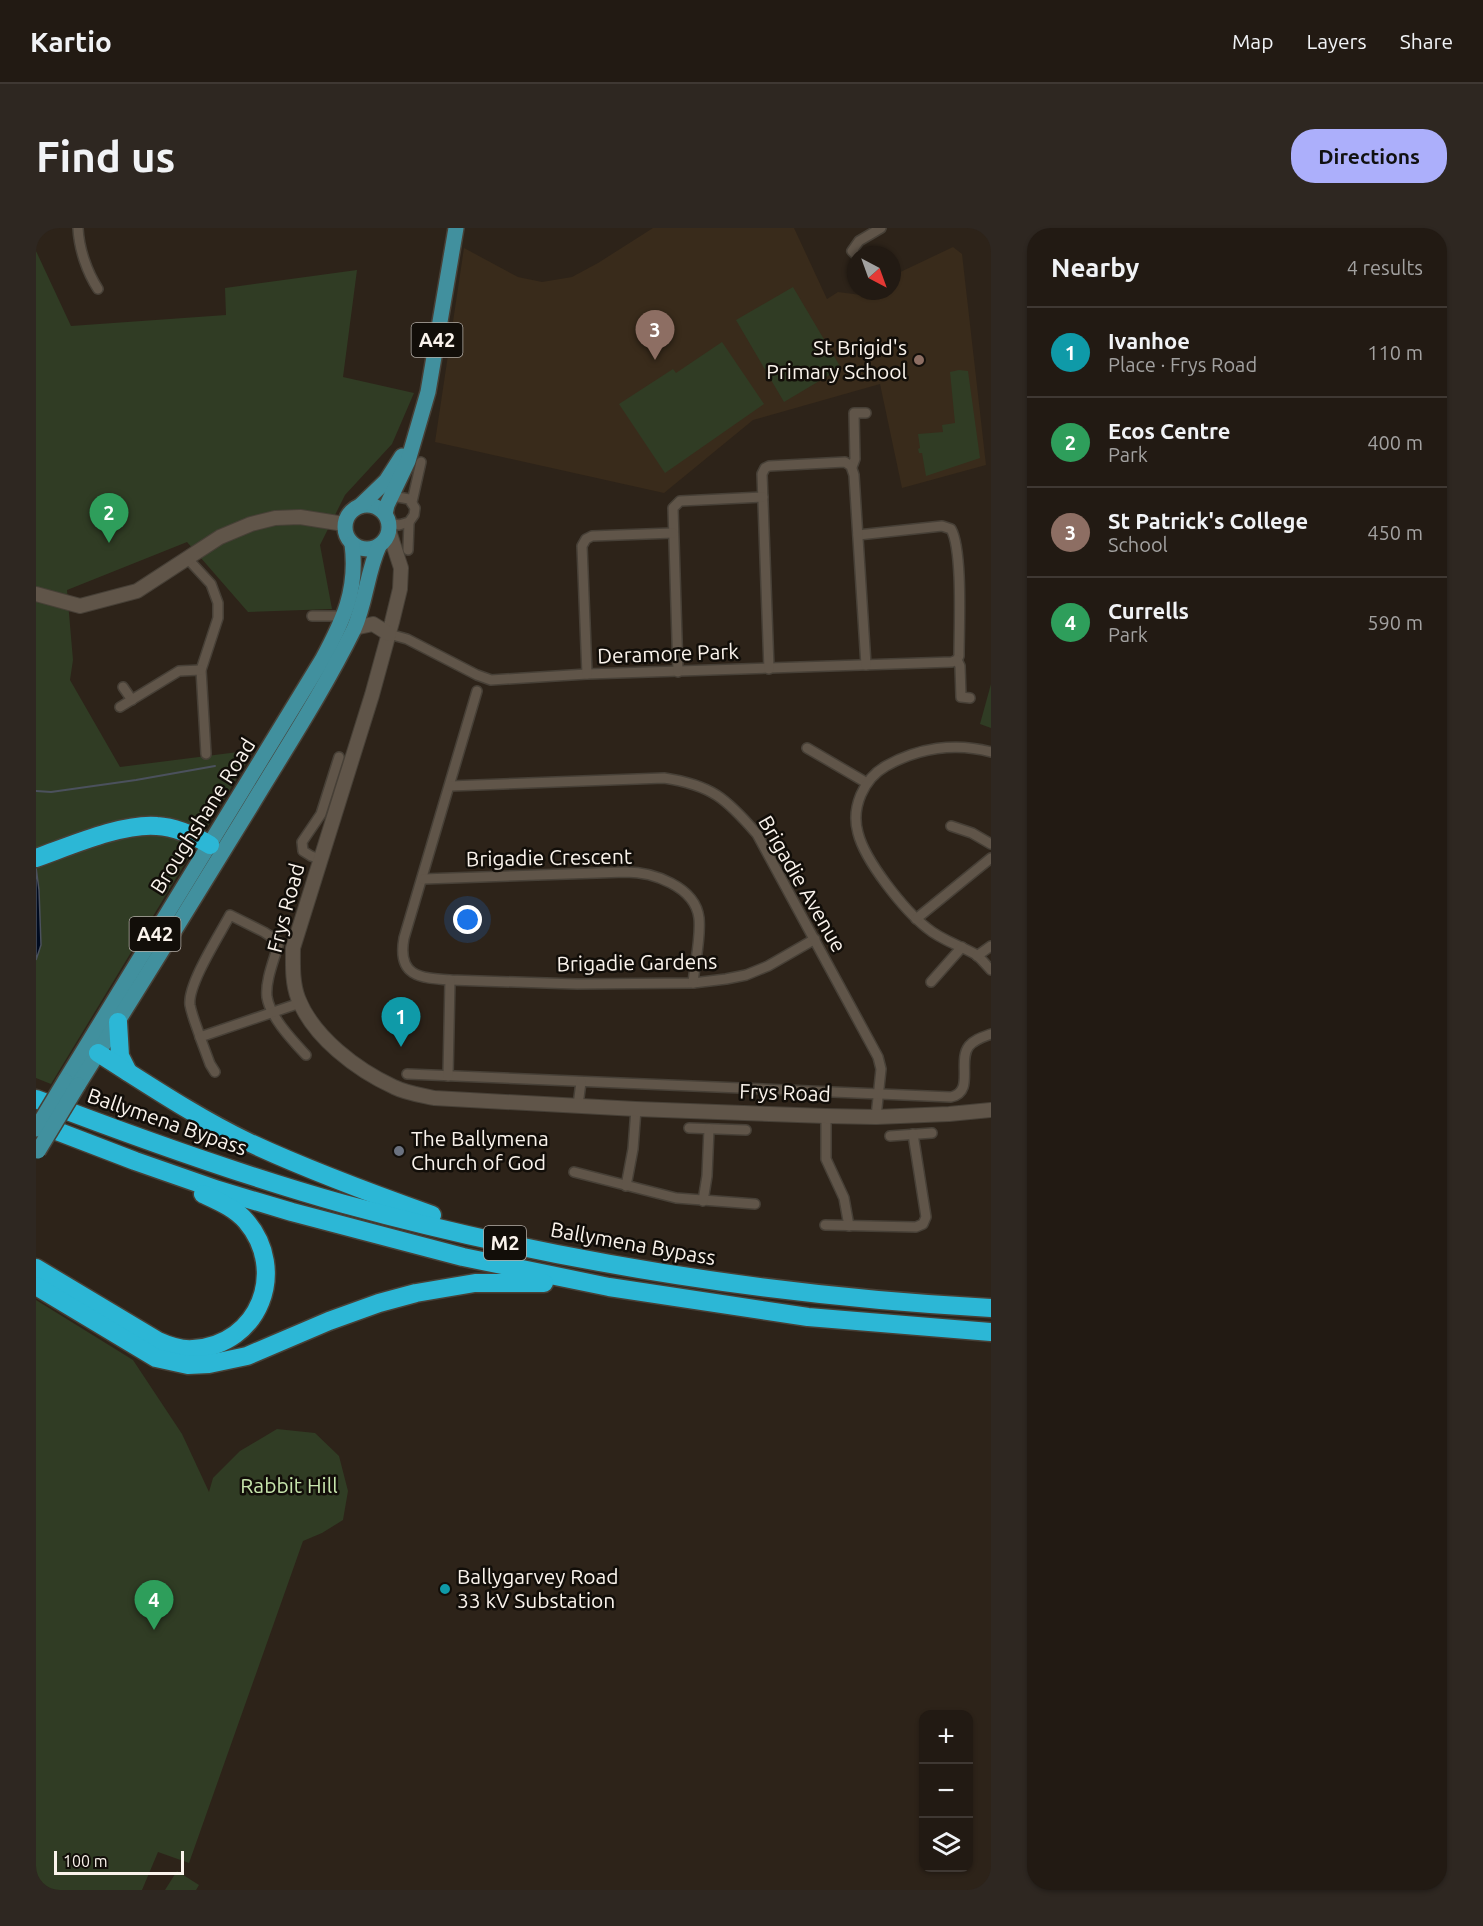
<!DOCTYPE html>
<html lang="en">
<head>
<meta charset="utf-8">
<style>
  :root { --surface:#221a13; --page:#2e2721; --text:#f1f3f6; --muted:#a2a1a0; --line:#3f3833; --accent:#acaffb }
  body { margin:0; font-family:Ubuntu,sans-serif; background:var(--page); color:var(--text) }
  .controls { position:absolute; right:18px; bottom:18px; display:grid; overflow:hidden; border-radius:12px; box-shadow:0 2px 4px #0004 }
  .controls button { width:54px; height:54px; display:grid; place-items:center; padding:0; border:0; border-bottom:2px solid var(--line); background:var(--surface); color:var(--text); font:30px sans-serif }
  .compass { position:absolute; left:811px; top:18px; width:54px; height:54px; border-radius:50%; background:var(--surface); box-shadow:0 2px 4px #0004; rotate:139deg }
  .scale { position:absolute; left:18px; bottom:15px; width:130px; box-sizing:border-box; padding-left:6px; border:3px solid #faf3ec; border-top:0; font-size:16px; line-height:21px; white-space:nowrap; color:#faf3ec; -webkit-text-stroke:4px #120e09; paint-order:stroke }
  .you { position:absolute; left:432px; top:692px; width:21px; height:21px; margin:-15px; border:4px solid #fff; border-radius:50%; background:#1a73e8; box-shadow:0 0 0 9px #1a73e833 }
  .badge { display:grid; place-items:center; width:39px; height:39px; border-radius:50%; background:var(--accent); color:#fff; font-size:20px; font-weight:700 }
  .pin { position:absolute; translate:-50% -50px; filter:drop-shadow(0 2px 3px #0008) }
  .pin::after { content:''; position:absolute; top:32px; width:21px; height:18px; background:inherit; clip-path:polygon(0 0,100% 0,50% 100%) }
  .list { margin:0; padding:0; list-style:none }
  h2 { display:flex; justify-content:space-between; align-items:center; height:78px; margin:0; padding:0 24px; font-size:26px }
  h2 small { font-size:20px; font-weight:400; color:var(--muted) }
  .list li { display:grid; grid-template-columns:39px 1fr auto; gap:18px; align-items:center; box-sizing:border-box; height:90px; padding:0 24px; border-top:2px solid var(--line) }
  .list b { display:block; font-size:22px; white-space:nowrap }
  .list p { margin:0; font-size:20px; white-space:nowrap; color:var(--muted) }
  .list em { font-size:20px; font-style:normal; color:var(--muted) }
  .icon { flex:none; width:33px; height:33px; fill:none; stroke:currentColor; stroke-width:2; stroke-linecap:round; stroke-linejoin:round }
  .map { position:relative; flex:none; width:955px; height:1662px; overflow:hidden; border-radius:24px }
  header { display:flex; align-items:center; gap:36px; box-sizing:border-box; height:84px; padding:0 30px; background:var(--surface); border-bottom:2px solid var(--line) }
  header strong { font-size:28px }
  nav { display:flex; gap:33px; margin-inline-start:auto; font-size:21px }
  .intro { display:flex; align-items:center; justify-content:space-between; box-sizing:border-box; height:144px; padding:0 36px }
  h1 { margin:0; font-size:42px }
  .button { padding:15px 27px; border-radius:24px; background:var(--accent); color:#111; font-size:21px; font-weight:700 }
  main { display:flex; gap:36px; padding:0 36px }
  aside { flex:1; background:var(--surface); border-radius:24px; box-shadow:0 2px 4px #0004 }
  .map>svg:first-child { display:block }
</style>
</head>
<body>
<header>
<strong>Kartio</strong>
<nav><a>Map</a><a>Layers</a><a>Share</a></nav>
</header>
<div class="intro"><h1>Find us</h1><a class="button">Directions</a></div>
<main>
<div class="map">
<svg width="955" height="1662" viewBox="0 0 955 1662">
  <rect width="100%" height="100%" fill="#2d2319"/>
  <!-- built -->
  <polygon fill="#392b1b" points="617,0 758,0 791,71 802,64 825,67 833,63 856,63 856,48 917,19 926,26 950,237 866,260 844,156 717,192 628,265 399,214 428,20 482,49 506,54 536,49 562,35"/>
  <!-- green -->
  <g fill="#303c24">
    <polygon points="0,23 35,98 190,87 189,60 321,42 307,149 378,165 356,216 309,267 284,317 296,381 212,384 151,314 31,362 37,432 34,452 84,539 218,522 15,856 0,850"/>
    <polygon points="757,59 805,140 748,174 700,92"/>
    <polygon points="686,114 728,176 629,245 583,176 637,141 640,145"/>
    <polygon points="923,142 932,143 944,230 890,248 886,225 883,225 882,221 884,220 882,206 907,204 906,197 919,195 914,144"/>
    <polygon points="955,456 955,500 944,496"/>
    <polygon points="0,1072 97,1132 146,1206 173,1264 177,1250 204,1223 241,1201 279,1205 303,1228 312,1263 307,1292 286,1305 267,1313 153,1635 122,1624 106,1662 0,1662"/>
    <polygon points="141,1643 163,1657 160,1662 129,1662"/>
  </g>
  <!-- water -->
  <polygon fill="#000b20" stroke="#4b515d" stroke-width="1.5" points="0,639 3,662 5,717 0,732"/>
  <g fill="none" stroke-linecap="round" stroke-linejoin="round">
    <!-- stream -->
    <polyline stroke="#4b515d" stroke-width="2" points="0,563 15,564 100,552 179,538"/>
    <defs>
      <g id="street">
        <path d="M42 0C43 21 51 44 62 61"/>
        <polyline points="820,27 816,23 823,13 845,0"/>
        <polyline points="816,239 819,231 818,185 830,185"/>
        <polyline points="376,274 385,234"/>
        <polyline points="353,295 363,297 373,294 378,287 379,280 373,271 356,268"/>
        <path d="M822 307 906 298 915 301C927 322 923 401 923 428L921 432"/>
        <polyline points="372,322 373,294"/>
        <polyline points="151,330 175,356 182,375 182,390 165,442 170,526"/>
        <polyline points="276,388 310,388"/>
        <polyline points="353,406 371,411 441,447 455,452 551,446 916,434 921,432"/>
        <polyline points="921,432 924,438 925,469 934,470"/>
        <polyline points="733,441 726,246 729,240 733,238 809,234 815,238 818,247 830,437"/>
        <polyline points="642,444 637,280 644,273 727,269"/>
        <polyline points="551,446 546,318 550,311 556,308 637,305"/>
        <polyline points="87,459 96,472"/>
        <path d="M441 463 368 710C361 748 383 750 414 752L541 756 657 755 690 751 710 747 732 738 779 711"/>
        <polyline points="84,479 143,443 165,442"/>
        <polyline points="771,520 831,555"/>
        <path d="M955 524C919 514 882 520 850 538 827 551 815 580 822 605 829 633 868 682 891 700 905 712 923 717 939 726 945 730 950 737 955 742"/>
        <path d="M414 558 628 550C675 557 690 570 721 606L842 829 845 841 840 889"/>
        <polyline points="915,598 936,605 955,616"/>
        <polyline points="285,631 275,628 267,623 266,614 285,586 303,529"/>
        <path d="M387 651 590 644C616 644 659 658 663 690 665 710 659 734 657 755"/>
        <polyline points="880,691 955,630"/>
        <polyline points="941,728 955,718"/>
        <polyline points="895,754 926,719"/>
        <path d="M164 809C161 799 156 788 154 777 151 757 184 706 194 687L228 704 243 714C239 730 229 752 231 769 234 789 257 813 270 827"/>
        <polyline points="179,844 174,836 164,809 264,775"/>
        <path d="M371 846 915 869C939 864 921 833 933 818 939 811 947 809 955 806"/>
        <polyline points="412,848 414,752"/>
        <polyline points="542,877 545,854"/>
        <polyline points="790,888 790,931 808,970 813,998"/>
        <polyline points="653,900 710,902"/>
        <polyline points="854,908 896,905"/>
        <polyline points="538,944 640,970 719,976"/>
        <polyline points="590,958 597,921 600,881"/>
        <polyline points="667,973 671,948 673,901"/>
        <polyline points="789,997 880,999 887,996 890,989 877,906"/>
      </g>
      <g id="secondary">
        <path d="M353 303 365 340 364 361 356 394 336 467 257 720C257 737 256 754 262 770 277 809 321 842 358 859 370 865 384 867 398 870L600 881 790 888 840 889 913 886 955 882"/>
        <polyline points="0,366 44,378 101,363 184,309 215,296 239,290 264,289 308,296"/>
        <polyline points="318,400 337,396 353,406"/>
      </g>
      <g id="primary">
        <circle cx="331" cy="299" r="22"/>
        <polyline points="324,278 350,253 366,228"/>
        <polyline points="349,286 351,277 372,233 392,164 420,0"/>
        <path d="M29 853 286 432C307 393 322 362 316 316"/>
        <path d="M42 857C100 765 158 671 215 578 250 520 288 462 318 401 330 374 331 344 343 318"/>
      </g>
      <g id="highway">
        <path d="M0 630C34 618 86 595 121 598 139 599 159 608 174 617"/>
        <polyline points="82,794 84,828 92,844"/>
        <path d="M62 825C111 856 160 889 212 914 272 942 334 965 396 987"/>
        <path d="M0 871C102 910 204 947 308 976 520 1034 736 1068 955 1080"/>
        <polyline points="0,895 99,933 182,962 256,984 427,1029 573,1059 772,1089 955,1104"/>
        <path d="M0 1040 122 1113C133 1118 145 1122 157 1121 224 1117 252 1042 210 993 199 980 182 973 167 966"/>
        <polyline points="0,1058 120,1130 152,1137 173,1136 211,1128 293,1093 343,1075 380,1065 439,1055 508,1055"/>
      </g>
    </defs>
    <!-- street casing -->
    <use href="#street" stroke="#474037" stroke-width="12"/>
    <!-- secondary casing -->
    <use href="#secondary" stroke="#474037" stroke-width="16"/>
    <!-- primary casing -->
    <use href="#primary" stroke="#474037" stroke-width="18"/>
    <!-- highway casing -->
    <use href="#highway" stroke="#474037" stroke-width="21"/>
    <!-- street -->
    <use href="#street" stroke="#605549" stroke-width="9"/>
    <!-- secondary -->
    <use href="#secondary" stroke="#605549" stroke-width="14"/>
    <!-- primary -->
    <use href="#primary" stroke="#41909e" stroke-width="15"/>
    <!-- highway -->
    <use href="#highway" stroke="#2cb7d6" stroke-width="18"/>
    <defs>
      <g id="primary-bridge">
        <polyline points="0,901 29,853"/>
        <polyline points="2,923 42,857"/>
      </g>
    </defs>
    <!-- primary-bridge casing -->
    <use href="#primary-bridge" stroke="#474037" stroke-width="18" stroke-linecap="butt"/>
    <!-- primary-bridge -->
    <use href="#primary-bridge" stroke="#41909e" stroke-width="15"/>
  </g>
  <!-- markers -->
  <circle fill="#8d6e63" stroke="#120e09" stroke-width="2" cx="883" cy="132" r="6"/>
  <circle fill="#6b7280" stroke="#120e09" stroke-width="2" cx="363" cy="923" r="6"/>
  <circle fill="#0f9aa8" stroke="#120e09" stroke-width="2" cx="409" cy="1361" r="6"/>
  <g text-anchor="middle" stroke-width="5" stroke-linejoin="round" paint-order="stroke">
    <!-- shield labels -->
    <g fill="#120e09" stroke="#b4aea8" stroke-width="1.5">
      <rect x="375.5" y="95" width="51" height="34" rx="4.5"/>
      <rect x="93.5" y="689" width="51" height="34" rx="4.5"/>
      <rect x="448" y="998" width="42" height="34" rx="4.5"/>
    </g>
    <g font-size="20" font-weight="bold" fill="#faf3ec">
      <text x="401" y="119">A42</text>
      <text x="119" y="713">A42</text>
      <text x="469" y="1022">M2</text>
    </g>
    <!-- poi labels -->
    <g font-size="21" fill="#faf3ec" stroke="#120e09" text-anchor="start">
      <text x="871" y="127" text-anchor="end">St Brigid's<tspan x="871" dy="24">Primary School</tspan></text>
      <text x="375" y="918">The Ballymena<tspan x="375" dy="24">Church of God</tspan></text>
      <text x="421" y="1356">Ballygarvey Road<tspan x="421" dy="24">33 kV Substation</tspan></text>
    </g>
    <!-- street labels -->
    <g font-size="21" fill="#faf3ec" stroke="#120e09">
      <text transform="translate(632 426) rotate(-2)" y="7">Deramore Park</text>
      <text transform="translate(167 588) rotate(-58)" y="7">Broughshane Road</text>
      <text transform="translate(513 630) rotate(-1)" y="7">Brigadie Crescent</text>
      <text transform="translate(766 656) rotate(60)" y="7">Brigadie Avenue</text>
      <text transform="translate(250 680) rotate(-75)" y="7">Frys Road</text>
      <text transform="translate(601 735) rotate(-1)" y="7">Brigadie Gardens</text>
      <text transform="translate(749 865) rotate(2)" y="7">Frys Road</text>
      <text transform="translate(131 894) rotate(19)" y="7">Ballymena Bypass</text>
      <text transform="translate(597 1016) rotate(10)" y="7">Ballymena Bypass</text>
    </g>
    <!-- park labels -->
    <g font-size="21" fill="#c6e4ac" stroke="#120e09">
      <text x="253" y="1265">Rabbit Hill</text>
    </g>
  </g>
</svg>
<div class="controls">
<button>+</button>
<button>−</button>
<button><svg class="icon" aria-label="layers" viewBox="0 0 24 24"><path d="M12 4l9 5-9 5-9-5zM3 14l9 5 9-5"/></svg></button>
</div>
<svg class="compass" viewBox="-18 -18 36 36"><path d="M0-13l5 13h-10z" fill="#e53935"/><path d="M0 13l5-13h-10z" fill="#a2a1a0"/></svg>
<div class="scale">100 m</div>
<div class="you"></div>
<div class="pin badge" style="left:365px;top:819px;background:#0f9aa8">1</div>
<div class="pin badge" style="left:73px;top:315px;background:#2e9e5b">2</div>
<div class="pin badge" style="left:619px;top:132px;background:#8d6e63">3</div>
<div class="pin badge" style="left:118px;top:1402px;background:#2e9e5b">4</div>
</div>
<aside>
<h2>Nearby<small>4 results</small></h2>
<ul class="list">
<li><span class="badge" style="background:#0f9aa8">1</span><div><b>Ivanhoe</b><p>Place · Frys Road</p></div><em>110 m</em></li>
<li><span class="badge" style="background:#2e9e5b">2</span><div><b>Ecos Centre</b><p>Park</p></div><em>400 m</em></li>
<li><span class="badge" style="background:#8d6e63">3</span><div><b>St Patrick's College</b><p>School</p></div><em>450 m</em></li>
<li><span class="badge" style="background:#2e9e5b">4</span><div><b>Currells</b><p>Park</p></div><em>590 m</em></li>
</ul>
</aside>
</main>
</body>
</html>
